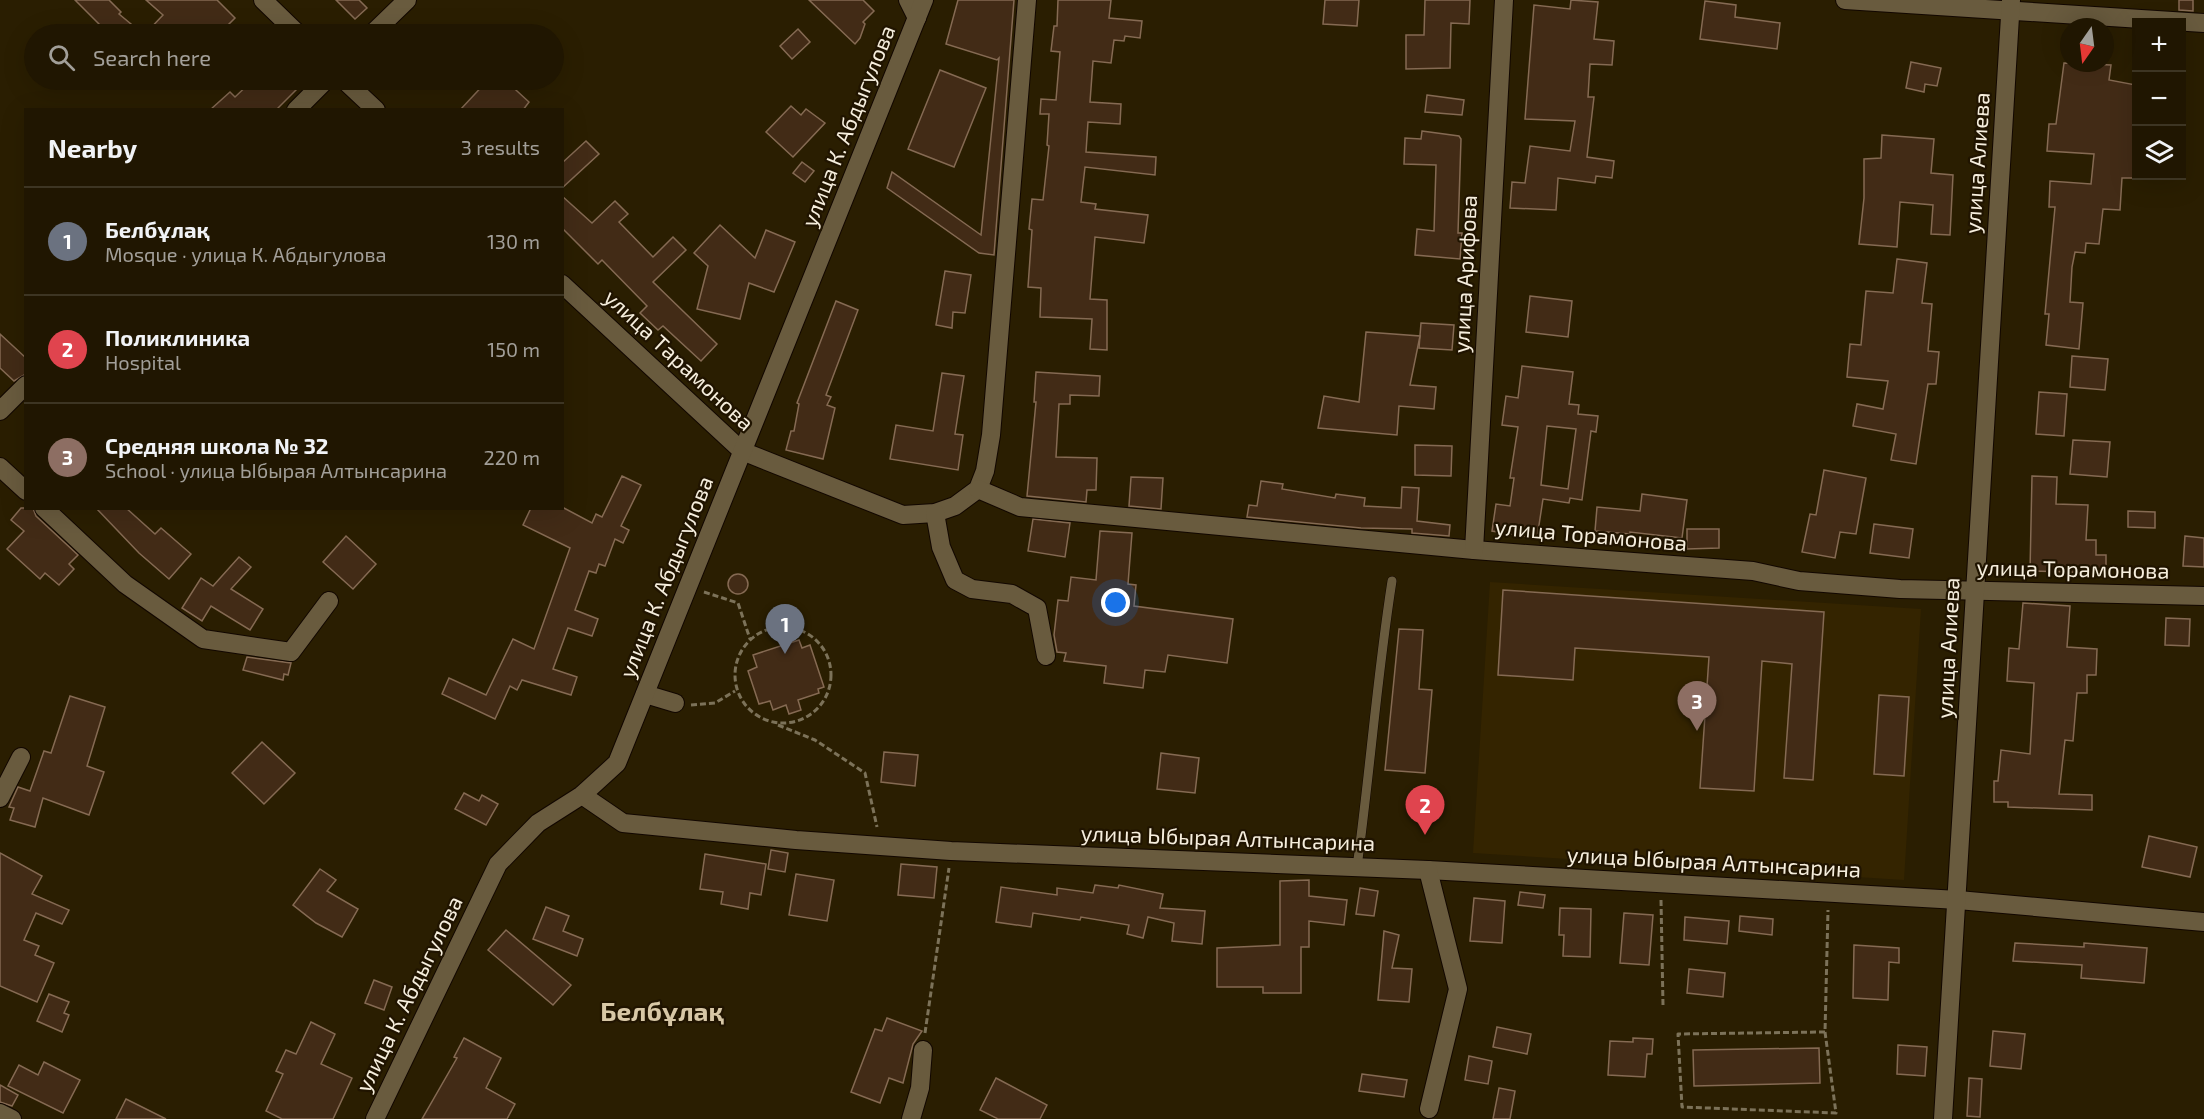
<!DOCTYPE html>
<html lang="en">
<head>
<meta charset="utf-8">
<style>
  :root { --surface:#201601; --page:#281f0b; --text:#f1f3f6; --muted:#a29f99; --line:#3d3523; --accent:#db2777 }
  body { margin:0; font-family:"Exo 2",sans-serif; background:var(--page); color:var(--text) }
  .controls { position:absolute; right:18px; top:18px; display:grid; overflow:hidden; border-radius:0px; box-shadow:0 6px 24px #0002 }
  .controls button { width:54px; height:54px; display:grid; place-items:center; padding:0; border:0; border-bottom:2px solid var(--line); background:var(--surface); color:var(--text); font:30px sans-serif }
  .compass { position:absolute; left:2060px; top:18px; width:54px; height:54px; border-radius:50%; background:var(--surface); box-shadow:0 6px 24px #0002; rotate:194deg }
  .you { position:absolute; left:1116px; top:603px; width:21px; height:21px; margin:-15px; border:4px solid #fff; border-radius:50%; background:#1a73e8; box-shadow:0 0 0 9px #1a73e833 }
  .badge { display:grid; place-items:center; width:39px; height:39px; border-radius:50%; background:var(--accent); color:#fff; font-size:20px; font-weight:700 }
  .pin { position:absolute; translate:-50% -50px; filter:drop-shadow(0 2px 3px #0008) }
  .pin::after { content:''; position:absolute; top:32px; width:21px; height:18px; background:inherit; clip-path:polygon(0 0,100% 0,50% 100%) }
  .list { margin:0; padding:0; list-style:none }
  h2 { display:flex; justify-content:space-between; align-items:center; height:78px; margin:0; padding:0 24px; font-size:26px }
  h2 small { font-size:20px; font-weight:400; color:var(--muted) }
  .list li { display:grid; grid-template-columns:39px 1fr auto; gap:18px; align-items:center; box-sizing:border-box; height:108px; padding:0 24px; border-top:2px solid var(--line) }
  .list b { display:block; font-size:22px; white-space:nowrap }
  .list p { margin:0; font-size:20px; white-space:nowrap; color:var(--muted) }
  .list em { font-size:20px; font-style:normal; color:var(--muted) }
  .icon { flex:none; width:33px; height:33px; fill:none; stroke:currentColor; stroke-width:2; stroke-linecap:round; stroke-linejoin:round }
  .map { position:relative; flex:none; width:2204px; height:1119px; overflow:hidden }
  .search { position:absolute; background:var(--surface); box-shadow:0 6px 24px #0002; left:24px; top:24px; width:540px; height:66px; display:flex; align-items:center; gap:15px; box-sizing:border-box; padding:0 21px; border-radius:33px; color:var(--muted); font-size:22px }
  .panel { position:absolute; background:var(--surface); box-shadow:0 6px 24px #0002; left:24px; top:108px; width:540px; height:402px; border-radius:0px }
  .map>svg:first-child { display:block }
</style>
</head>
<body>
<div class="map">
<svg width="2204" height="1119" viewBox="0 0 2204 1119">
  <rect width="100%" height="100%" fill="#2a1e01"/>
  <!-- built -->
  <polygon fill="#342400" points="1490,582 1921,609 1904,880 1473,853"/>
  <!-- building -->
  <g fill="#422b16" stroke="#856a53" stroke-width="1.5" fill-rule="evenodd">
    <polygon points="75,0 109,0 121,12 119,14 143,34 109,34"/>
    <polygon points="146,0 217,0 235,18 228,25 238,34 145,34 163,15"/>
    <polygon points="336,0 359,0 367,8 355,19"/>
    <polygon points="809,0 863,0 874,11 863,22 865,24 860,38 855,44"/>
    <polygon points="958,0 1014,0 994,255 979,253 887,188 892,172 981,235 999,58 997,60 946,44"/>
    <polygon points="1058,0 1111,0 1109,18 1142,21 1140,38 1125,36 1124,41 1114,40 1111,63 1093,61 1090,102 1121,104 1120,124 1088,122 1086,152 1156,157 1155,175 1085,167 1081,202 1096,204 1095,209 1148,215 1144,243 1095,237 1090,299 1107,300 1107,350 1090,349 1092,319 1040,317 1041,288 1028,287 1032,230 1029,229 1032,199 1043,200 1049,146 1047,145 1049,114 1040,114 1041,99 1056,100 1060,52 1051,51 1054,26 1057,26"/>
    <polygon points="1325,0 1359,0 1357,26 1323,24"/>
    <polygon points="1425,0 1470,0 1469,24 1451,23 1450,68 1406,69 1406,35 1424,35"/>
    <polygon points="1571,0 1598,2 1594,39 1614,41 1612,65 1590,64 1588,97 1594,97 1587,157 1614,161 1612,178 1596,176 1595,183 1558,178 1556,210 1510,208 1512,182 1525,183 1530,146 1570,151 1575,121 1525,119 1534,5 1570,9"/>
    <polygon points="2179,0 2193,0 2193,11 2179,10"/>
    <polygon points="1705,1 1736,5 1735,17 1780,23 1777,49 1700,39"/>
    <polygon points="798,29 810,42 792,59 780,46"/>
    <polygon points="1911,62 1941,68 1937,86 1925,84 1924,92 1906,88"/>
    <polygon points="2064,63 2111,65 2109,80 2136,85 2136,178 2122,178 2120,210 2103,209 2099,244 2086,243 2085,253 2075,252 2072,267 2070,302 2083,303 2079,349 2046,345 2049,314 2045,314 2055,207 2049,207 2050,181 2091,184 2094,154 2047,151 2049,124 2056,124"/>
    <polygon points="940,70 986,88 954,167 908,149"/>
    <polygon points="253,80 306,80 276,110 210,110 230,92 235,97"/>
    <polygon points="488,80 505,80 529,102 523,110 460,110"/>
    <polygon points="1427,95 1464,100 1462,115 1425,112"/>
    <polygon points="791,106 801,115 806,109 825,123 793,157 766,132"/>
    <polygon points="1422,131 1459,136 1461,139 1458,233 1462,233 1460,259 1415,255 1417,229 1434,231 1436,165 1404,164 1405,138 1421,139"/>
    <polygon points="1882,135 1934,139 1931,173 1953,175 1950,235 1931,234 1933,205 1900,202 1897,247 1859,244 1864,198 1864,159 1881,158"/>
    <polygon points="586,141 599,154 562,188 562,163"/>
    <polygon points="802,162 814,171 805,182 793,173"/>
    <polygon points="562,196 592,223 615,201 628,214 619,222 653,257 673,237 686,250 653,282 717,344 701,361 663,326 658,330 640,313 647,306 602,260 598,264 562,228"/>
    <polygon points="720,225 755,258 766,230 795,242 774,292 749,283 740,319 697,309 708,266 694,253"/>
    <polygon points="1897,259 1927,263 1922,303 1932,304 1928,351 1939,352 1936,384 1928,384 1916,464 1891,460 1896,434 1853,426 1857,404 1883,409 1888,381 1847,377 1850,344 1861,345 1866,291 1893,293"/>
    <polygon points="945,271 971,275 965,313 953,312 952,328 936,325"/>
    <polygon points="1530,296 1572,301 1568,337 1526,332"/>
    <polygon points="836,301 858,310 826,395 831,397 827,405 835,408 823,459 786,450 791,431 794,431 799,404 797,403"/>
    <polygon points="1421,323 1454,325 1452,350 1419,348"/>
    <polygon points="1366,332 1420,336 1410,385 1436,387 1434,409 1399,406 1397,435 1318,428 1324,396 1359,402"/>
    <polygon points="0,334 26,358 26,374 14,381 0,368"/>
    <polygon points="2072,356 2108,359 2105,390 2070,387"/>
    <path d="M1522 366 1573 372 1569 404 1579 405 1578 414 1598 416 1596 432 1591 431 1582 500 1570 498 1569 503 1543 499 1537 538 1492 531 1496 504 1510 506 1514 478H1510L1518 427 1502 425 1506 396 1518 398ZM1547 426 1576 429 1568 489 1541 485Z"/>
    <polygon points="1036,372 1100,376 1099,396 1070,395 1070,404 1059,404 1056,457 1097,458 1096,490 1087,490 1086,502 1027,496 1036,402 1034,402"/>
    <polygon points="942,373 964,376 955,434 963,435 958,470 890,459 896,425 933,431"/>
    <polygon points="2039,392 2067,394 2064,436 2036,434"/>
    <polygon points="2073,440 2110,442 2107,477 2070,474"/>
    <polygon points="1415,445 1452,446 1451,476 1415,475"/>
    <polygon points="1824,470 1866,478 1856,534 1840,532 1835,558 1802,552 1810,514 1816,515"/>
    <polygon points="622,476 641,485 621,526 629,530 623,543 615,539 605,566 599,564 596,573 589,571 575,610 598,619 592,636 568,628 553,669 577,677 571,695 522,680 517,690 510,686 495,719 442,694 449,678 486,695 513,639 534,649 570,548 523,525 531,508 564,508 592,523 596,514 602,517"/>
    <polygon points="2032,476 2057,477 2056,504 2088,505 2086,540 2096,540 2096,555 2106,555 2106,573 2030,571"/>
    <polygon points="1131,477 1163,478 1161,509 1129,506"/>
    <polygon points="1261,481 1283,484 1282,489 1335,498 1336,494 1365,498 1364,506 1401,508 1402,487 1419,488 1417,521 1450,525 1449,536 1412,533 1412,529 1361,528 1247,517 1249,505 1257,506"/>
    <polygon points="1642,494 1687,500 1682,538 1630,532 1630,534 1595,531 1597,507 1640,511"/>
    <polygon points="21,508 33,508 36,516 78,555 69,564 74,569 59,585 45,573 40,579 7,549 24,531 11,520"/>
    <polygon points="96,508 126,508 155,534 161,528 191,554 169,579 139,553"/>
    <polygon points="2128,511 2155,512 2155,528 2128,527"/>
    <polygon points="1033,519 1070,523 1065,557 1028,551"/>
    <polygon points="1874,524 1913,529 1909,558 1870,553"/>
    <polygon points="1687,529 1719,529 1719,548 1687,549"/>
    <polygon points="1100,531 1132,533 1128,584 1136,585 1134,606 1233,619 1227,663 1168,655 1165,672 1145,670 1143,688 1104,683 1106,666 1064,661 1066,653 1057,652 1054,635 1058,600 1068,601 1071,577 1096,580"/>
    <polygon points="346,536 376,564 353,589 323,562"/>
    <polygon points="2185,536 2204,538 2204,567 2183,566"/>
    <polygon points="239,557 251,567 231,589 263,609 250,630 211,606 202,621 182,608 201,578 213,586"/>
    <circle cx="738" cy="584" r="10"/>
    <polygon points="1503,590 1824,612 1813,780 1784,778 1792,664 1762,661 1754,791 1700,788 1709,657 1575,648 1573,680 1498,675"/>
    <polygon points="2023,603 2070,606 2067,647 2097,649 2096,675 2087,675 2087,693 2077,693 2073,741 2065,740 2059,794 2092,795 2092,810 2008,807 2008,802 1994,802 1994,781 1998,781 2001,750 2030,754 2034,683 2007,681 2009,648 2019,649"/>
    <polygon points="2166,618 2190,619 2189,646 2165,645"/>
    <polygon points="1399,629 1423,630 1419,689 1432,690 1425,773 1385,770"/>
    <polygon points="799,640 802,648 810,645 824,687 818,689 819,693 798,700 801,710 789,714 786,705 773,710 770,701 759,704 748,671 757,667 753,655"/>
    <polygon points="247,657 291,663 288,675 284,674 283,680 243,670"/>
    <polygon points="1879,695 1909,697 1904,776 1874,774"/>
    <polygon points="70,696 105,707 87,766 104,772 89,815 43,798 35,827 10,820 14,808 9,807 18,787 30,791 44,751 51,753"/>
    <polygon points="262,742 295,773 264,804 232,773"/>
    <polygon points="884,752 918,755 915,786 881,782"/>
    <polygon points="1161,753 1199,758 1195,793 1157,789"/>
    <polygon points="464,793 479,801 482,795 498,804 486,825 455,809"/>
    <polygon points="2149,836 2197,847 2190,877 2142,867"/>
    <polygon points="771,850 788,853 785,872 768,869"/>
    <polygon points="0,853 42,876 32,894 69,910 62,924 36,913 24,940 39,946 35,955 54,963 37,1002 0,986"/>
    <polygon points="705,854 766,864 761,895 750,893 748,909 721,904 723,892 700,889"/>
    <polygon points="901,864 937,867 934,898 898,895"/>
    <polygon points="320,869 336,880 327,891 358,909 342,937 316,923 293,905"/>
    <polygon points="796,874 834,880 827,921 789,915"/>
    <polygon points="1309,880 1309,896 1347,900 1344,925 1309,921 1309,947 1301,947 1301,993 1263,993 1263,987 1217,987 1217,948 1280,945 1280,881"/>
    <polygon points="1095,885 1118,888 1119,885 1163,894 1160,908 1205,911 1202,944 1172,941 1174,923 1148,917 1143,938 1127,934 1129,925 1081,917 1080,920 1033,913 1031,927 996,922 1001,887 1057,895 1057,888 1093,893"/>
    <polygon points="1360,888 1378,891 1374,916 1356,914"/>
    <polygon points="1520,892 1545,895 1543,908 1518,905"/>
    <polygon points="1474,898 1505,901 1502,943 1470,941"/>
    <polygon points="546,907 569,916 563,931 583,939 577,956 533,939"/>
    <polygon points="1560,908 1591,909 1590,957 1563,956 1564,935 1559,935"/>
    <polygon points="1624,913 1653,915 1649,965 1620,963"/>
    <polygon points="1740,916 1773,919 1772,935 1739,931"/>
    <polygon points="1685,917 1729,921 1727,944 1684,940"/>
    <polygon points="506,930 571,985 553,1005 488,950"/>
    <polygon points="1384,931 1399,935 1392,968 1412,969 1409,1002 1378,1000"/>
    <polygon points="2015,943 2084,947 2084,943 2147,948 2144,983 2081,978 2082,965 2013,961"/>
    <polygon points="1854,945 1899,948 1899,963 1889,962 1888,1000 1853,998"/>
    <polygon points="1689,969 1725,973 1723,997 1687,993"/>
    <polygon points="374,980 392,987 384,1010 365,1003"/>
    <polygon points="49,994 69,1002 64,1013 69,1015 62,1032 37,1021"/>
    <polygon points="887,1018 922,1031 913,1044 903,1083 889,1078 880,1103 851,1092 875,1029 882,1031"/>
    <polygon points="311,1022 335,1034 321,1064 352,1078 333,1119 282,1119 266,1111 283,1074 276,1071 286,1050 296,1054"/>
    <polygon points="1497,1027 1531,1034 1527,1054 1493,1047"/>
    <polygon points="1993,1031 2025,1034 2021,1069 1990,1066"/>
    <polygon points="464,1038 501,1058 486,1088 515,1104 507,1119 422,1119 457,1058 454,1057"/>
    <polygon points="1633,1038 1653,1039 1652,1054 1647,1054 1645,1077 1608,1075 1610,1041 1633,1042"/>
    <polygon points="1898,1045 1927,1047 1925,1076 1897,1074"/>
    <polygon points="1819,1048 1820,1083 1694,1086 1693,1050"/>
    <polygon points="1469,1056 1492,1061 1488,1084 1465,1080"/>
    <polygon points="44,1062 80,1080 63,1113 8,1086 19,1065 38,1075"/>
    <polygon points="1362,1074 1407,1080 1404,1097 1359,1091"/>
    <polygon points="996,1078 1047,1105 1040,1119 998,1119 980,1110"/>
    <polygon points="1969,1078 1982,1079 1980,1117 1967,1116"/>
    <polygon points="0,1085 18,1095 12,1106 0,1102"/>
    <polygon points="1499,1088 1515,1091 1510,1119 1493,1119"/>
    <polygon points="126,1099 166,1119 116,1119"/>
  </g>
  <g fill="none" stroke-linecap="round" stroke-linejoin="round">
    <defs>
      <path id="lane" d="M1357 867C1370 772 1377 676 1392 581"/>
      <g id="street">
        <polyline points="263,0 298,34"/>
        <polyline points="908,0 917,18"/>
        <polyline points="1845,0 2204,23"/>
        <polyline points="372,34 407,0"/>
        <polyline points="344,80 376,110"/>
        <polyline points="296,110 326,80"/>
        <polyline points="562,284 742,451 903,515 935,513 955,506 978,489 985,471 991,435 1027,0"/>
        <polyline points="0,411 26,385"/>
        <polyline points="0,467 26,491"/>
        <polyline points="978,489 1020,507 1474,550 1753,571 1799,581 1900,589 2204,596"/>
        <polyline points="44,508 125,584 203,639 291,652 329,601"/>
        <polyline points="935,513 941,547 955,580 972,589 1012,594 1037,608 1046,656"/>
        <polyline points="1474,550 1504,0"/>
        <polyline points="645,694 675,703"/>
        <polyline points="582,795 623,823 796,840 951,851 1428,870 1958,900 2204,922"/>
        <polyline points="0,798 21,757"/>
        <polyline points="1428,870 1458,989 1429,1109"/>
        <polyline points="0,1113 12,1119"/>
        <polyline points="911,1119 920,1088 923,1050"/>
        <polyline points="1943,1119 2011,0"/>
      </g>
      <polyline id="secondary" points="375,1119 498,864 538,823 582,795 617,763 924,0"/>
    </defs>
    <!-- lane casing -->
    <use href="#lane" stroke="#120700" stroke-width="10"/>
    <!-- street casing -->
    <use href="#street" stroke="#120700" stroke-width="20"/>
    <!-- secondary casing -->
    <use href="#secondary" stroke="#120700" stroke-width="20"/>
    <!-- path -->
    <g stroke="#7c7259" stroke-width="3" stroke-dasharray="6 3" stroke-linecap="butt">
      <polyline points="704,592 738,603 750,639"/>
      <circle cx="783" cy="675" r="48"/>
      <polyline points="691,705 715,703 735,691"/>
      <polyline points="778,725 815,740 865,773 877,827"/>
      <polyline points="1661,900 1663,1005"/>
      <polyline points="1825,1032 1836,1113 1682,1107 1678,1034 1825,1032 1828,910"/>
      <polyline points="925,1033 949,868"/>
    </g>
    <!-- lane -->
    <use href="#lane" stroke="#695b3e" stroke-width="9"/>
    <!-- street -->
    <use href="#street" stroke="#695b3e" stroke-width="18"/>
    <!-- secondary -->
    <use href="#secondary" stroke="#695b3e" stroke-width="18"/>
  </g>
  <g text-anchor="middle" stroke-width="4.5" stroke-linejoin="round" paint-order="stroke">
    <!-- street labels -->
    <g font-size="22" fill="#f6eedd" stroke="#201400">
      <text transform="translate(848 126) rotate(-68)" y="8">улица К. Абдыгулова</text>
      <text transform="translate(1977 163) rotate(-86)" y="8">улица Алиева</text>
      <text transform="translate(1465 274) rotate(-87)" y="8">улица Арифова</text>
      <text transform="translate(679 360) rotate(43)" y="8">улица Тарамонова</text>
      <text transform="translate(1591 535) rotate(5)" y="8">улица Торамонова</text>
      <text transform="translate(2073 569) rotate(1)" y="8">улица Торамонова</text>
      <text transform="translate(666 577) rotate(-68)" y="8">улица К. Абдыгулова</text>
      <text transform="translate(1948 648) rotate(-87)" y="8">улица Алиева</text>
      <text transform="translate(1228 838) rotate(2)" y="8">улица Ыбырая Алтынсарина</text>
      <text transform="translate(1714 862) rotate(3)" y="8">улица Ыбырая Алтынсарина</text>
      <text transform="translate(409 994) rotate(-64)" y="8">улица К. Абдыгулова</text>
    </g>
    <!-- quarter labels -->
    <g font-size="26" font-weight="bold" fill="#d7c7a6" stroke="#201400">
      <text x="662" y="1021">Белбұлақ</text>
    </g>
  </g>
</svg>
<div class="controls">
<button>+</button>
<button>−</button>
<button><svg class="icon" aria-label="layers" viewBox="0 0 24 24"><path d="M12 4l9 5-9 5-9-5zM3 14l9 5 9-5"/></svg></button>
</div>
<svg class="compass" viewBox="-18 -18 36 36"><path d="M0-13l5 13h-10z" fill="#e53935"/><path d="M0 13l5-13h-10z" fill="#a29f99"/></svg>
<div class="you"></div>
<div class="pin badge" style="left:785px;top:654px;background:#6b7280">1</div>
<div class="pin badge" style="left:1425px;top:835px;background:#e0444e">2</div>
<div class="pin badge" style="left:1697px;top:731px;background:#8d6e63">3</div>
<div class="search"><svg class="icon" aria-label="search" viewBox="0 0 24 24"><circle cx="10" cy="10" r="6"/><path d="M15 15l6 6"/></svg>Search here</div>
<section class="panel">
<h2>Nearby<small>3 results</small></h2>
<ul class="list">
<li><span class="badge" style="background:#6b7280">1</span><div><b>Белбұлақ</b><p>Mosque · улица К. Абдыгулова</p></div><em>130 m</em></li>
<li><span class="badge" style="background:#e0444e">2</span><div><b>Поликлиника</b><p>Hospital</p></div><em>150 m</em></li>
<li><span class="badge" style="background:#8d6e63">3</span><div><b>Средняя школа № 32</b><p>School · улица Ыбырая Алтынсарина</p></div><em>220 m</em></li>
</ul>
</section>
</div>
</body>
</html>
